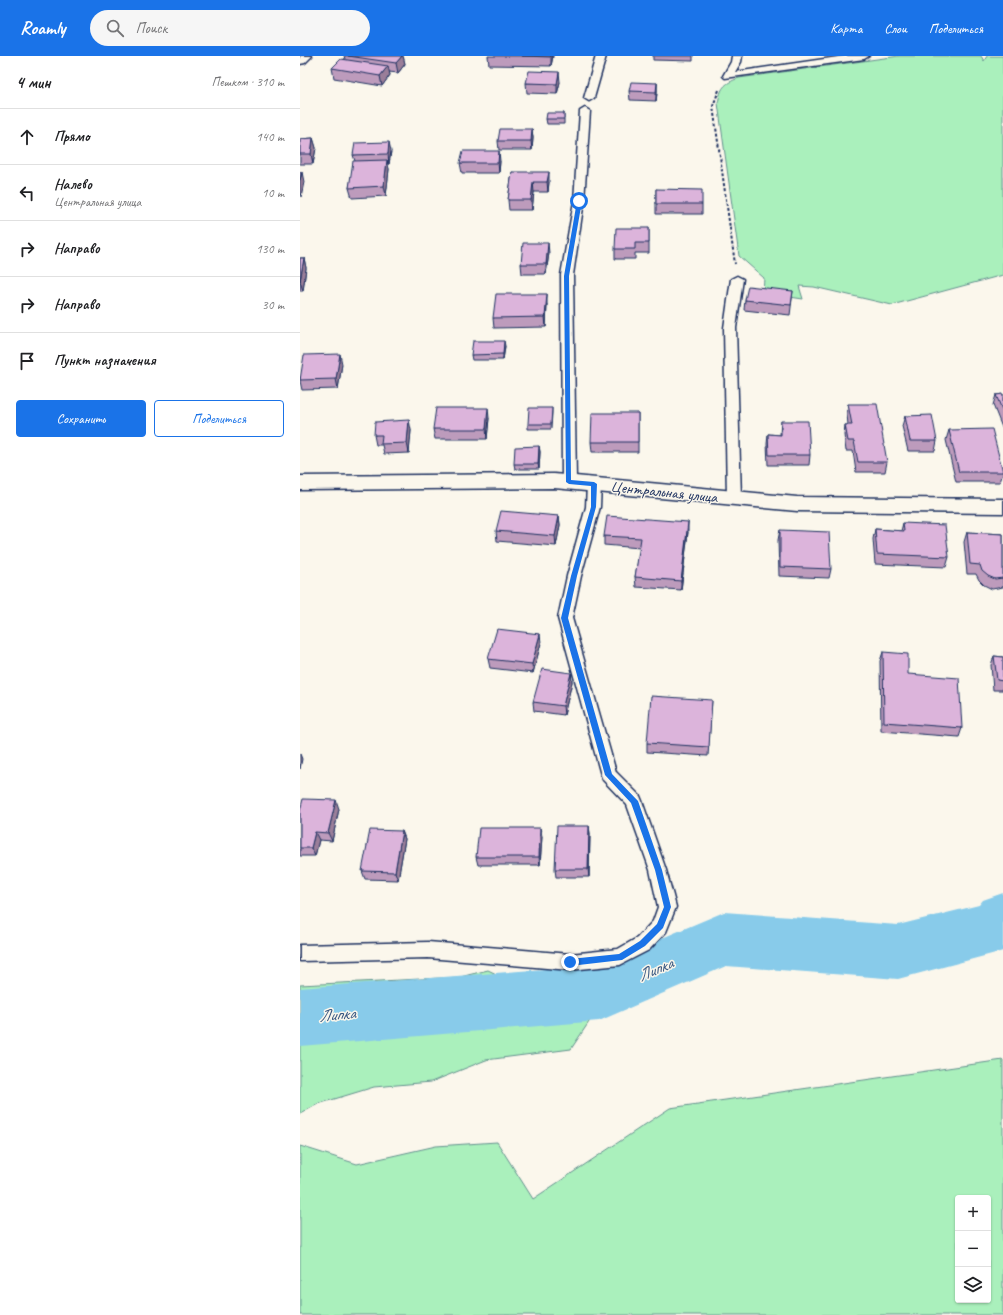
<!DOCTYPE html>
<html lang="ru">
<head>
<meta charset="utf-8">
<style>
  :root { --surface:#fff; --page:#f6f6f6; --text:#202124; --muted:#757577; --line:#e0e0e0; --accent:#1a73e8 }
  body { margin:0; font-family:Caveat,sans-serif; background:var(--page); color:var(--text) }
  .controls { position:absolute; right:12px; bottom:12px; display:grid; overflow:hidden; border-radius:4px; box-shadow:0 1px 3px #0004 }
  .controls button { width:36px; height:36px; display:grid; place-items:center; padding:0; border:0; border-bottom:1px solid var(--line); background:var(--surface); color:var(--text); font:20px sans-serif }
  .stop { position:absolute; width:12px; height:12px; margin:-9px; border:3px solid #1a73e8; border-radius:50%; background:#fff }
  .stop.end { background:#1a73e8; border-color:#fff; box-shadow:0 1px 4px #0008 }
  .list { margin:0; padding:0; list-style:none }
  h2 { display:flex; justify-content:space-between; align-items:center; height:52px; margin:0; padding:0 16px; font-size:17px }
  h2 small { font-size:13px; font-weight:400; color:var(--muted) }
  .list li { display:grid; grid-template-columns:26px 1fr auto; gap:12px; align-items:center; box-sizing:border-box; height:56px; padding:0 16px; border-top:1px solid var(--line) }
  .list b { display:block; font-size:15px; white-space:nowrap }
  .list p { margin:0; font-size:13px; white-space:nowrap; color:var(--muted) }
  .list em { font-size:13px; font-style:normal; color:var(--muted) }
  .actions { display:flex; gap:8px; padding:12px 16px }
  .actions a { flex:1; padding:9px 0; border:1px solid var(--accent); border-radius:4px; text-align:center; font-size:14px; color:var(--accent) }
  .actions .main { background:var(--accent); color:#fff }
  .icon { flex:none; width:22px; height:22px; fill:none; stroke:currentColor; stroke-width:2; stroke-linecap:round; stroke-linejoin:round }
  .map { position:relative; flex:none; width:703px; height:1259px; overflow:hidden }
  header { display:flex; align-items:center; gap:24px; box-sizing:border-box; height:56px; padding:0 20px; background:var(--accent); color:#fff }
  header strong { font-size:19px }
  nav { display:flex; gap:22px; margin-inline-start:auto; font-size:14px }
  .search { width:280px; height:36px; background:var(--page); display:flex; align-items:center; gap:10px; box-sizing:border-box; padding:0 14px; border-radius:22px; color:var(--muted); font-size:15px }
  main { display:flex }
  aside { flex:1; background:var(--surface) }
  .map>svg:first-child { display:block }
</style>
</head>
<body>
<header>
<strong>Roamly</strong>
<div class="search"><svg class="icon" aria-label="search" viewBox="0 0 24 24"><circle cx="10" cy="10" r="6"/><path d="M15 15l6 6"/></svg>Поиск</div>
<nav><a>Карта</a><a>Слои</a><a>Поделиться</a></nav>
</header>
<main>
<aside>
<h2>4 мин<small>Пешком · 310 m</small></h2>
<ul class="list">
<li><svg class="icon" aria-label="ahead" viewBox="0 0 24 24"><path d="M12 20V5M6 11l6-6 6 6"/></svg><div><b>Прямо</b></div><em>140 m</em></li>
<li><svg class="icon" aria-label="left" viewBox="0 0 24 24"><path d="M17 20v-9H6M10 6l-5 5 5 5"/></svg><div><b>Налево</b><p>Центральная улица</p></div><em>10 m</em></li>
<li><svg class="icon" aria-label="right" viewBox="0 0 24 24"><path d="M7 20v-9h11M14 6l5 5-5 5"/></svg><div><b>Направо</b></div><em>130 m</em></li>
<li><svg class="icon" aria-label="right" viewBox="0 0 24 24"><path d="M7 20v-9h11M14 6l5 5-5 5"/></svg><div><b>Направо</b></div><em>30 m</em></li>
<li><svg class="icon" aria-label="arrive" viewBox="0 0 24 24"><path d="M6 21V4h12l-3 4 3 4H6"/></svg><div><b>Пункт назначения</b></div></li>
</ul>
<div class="actions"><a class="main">Сохранить</a><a>Поделиться</a></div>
</aside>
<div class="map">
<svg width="703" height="1259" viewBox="0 0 703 1259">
  <rect width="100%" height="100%" fill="#fbf7ec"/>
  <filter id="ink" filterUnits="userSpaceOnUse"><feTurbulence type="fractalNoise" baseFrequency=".025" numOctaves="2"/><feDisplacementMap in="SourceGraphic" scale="8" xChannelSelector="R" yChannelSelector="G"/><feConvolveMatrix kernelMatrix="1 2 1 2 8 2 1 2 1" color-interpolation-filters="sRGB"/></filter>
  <g filter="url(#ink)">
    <!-- green -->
    <g fill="#aaf0bc" stroke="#62908d" fill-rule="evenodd">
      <path d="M599 0H681L684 5 687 0H703V219L592 249 514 231 499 230 503 243 463 237 464 222 439 200 418 47C421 32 423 28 439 22Z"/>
      <polygon points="188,914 291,963 271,993 186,1004 131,1026 74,1031 18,1048 0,1058 0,929 160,921"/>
      <path d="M703 1004V1259H0V1090L57 1108 136 1090 197 1086 233 1143 370 1052ZM658 1142H688V1244H658Z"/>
    </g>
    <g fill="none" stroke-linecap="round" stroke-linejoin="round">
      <!-- river -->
      <polygon fill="#88cbea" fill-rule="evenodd" points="703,837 703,895 598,923 426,910 299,965 0,990 0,932 298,909 424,856 598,869 679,849 683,844"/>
      <defs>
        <g id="service">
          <polygon points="296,0 306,0 294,42 289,45 284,42"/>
          <polygon points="432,0 442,0 441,6 435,16 545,0 569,0 564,3 425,22 423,20 431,6"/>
          <polygon points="285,52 290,55 284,145 273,219 276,426 274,429 264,429 262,426 261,219 274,145 280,55"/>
          <polygon points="437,220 443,223 436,272 441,442 439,445 429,445 427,442 424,272 431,223"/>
          <polygon points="294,423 299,425 301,428 300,451 281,520 272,562 316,716 340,740 342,745 366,814 376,851 366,876 349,894 320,909 270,914 128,902 0,905 0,889 128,886 270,898 318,893 337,882 353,865 358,851 350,814 327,749 303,724 301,719 258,562 267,520 286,451 287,428 289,425"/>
        </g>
        <g id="minor">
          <polygon points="0,0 12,0 5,7 0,8"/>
          <polygon points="254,418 497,441 703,443 703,457 497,455 254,432 0,434 0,420"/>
        </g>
      </defs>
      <!-- service casing -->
      <use href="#service" stroke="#1b2f5e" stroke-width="3"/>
      <!-- minor casing -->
      <use href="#minor" stroke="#1b2f5e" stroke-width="3"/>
      <!-- path -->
      <polyline stroke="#1b2f5e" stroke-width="2" stroke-dasharray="3 2" stroke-linecap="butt" points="419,34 413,50 435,208"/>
      <!-- service -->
      <use href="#service" fill="#fbf7ec" fill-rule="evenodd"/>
      <!-- minor -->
      <use href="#minor" fill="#fbf7ec" fill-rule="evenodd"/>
    </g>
    <!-- wall -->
    <g fill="#bd9bbc" stroke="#1b2f5e">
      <polygon points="44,0 103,0 105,8 98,17 89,16 90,19 82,30 34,22 32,12 45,3"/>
      <polygon points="188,0 253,0 251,10 189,9"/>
      <polygon points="353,0 393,0 393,5 353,4"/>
      <polygon points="260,26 257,38 227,37 226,27"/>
      <polygon points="357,27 357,37 356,45 330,44 329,35"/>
      <polygon points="264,57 264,68 247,68 246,63"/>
      <polygon points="232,73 233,82 232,94 199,94 198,85"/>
      <polygon points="13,82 16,92 13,108 0,108 0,83"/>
      <polygon points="91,95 89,108 87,108 89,113 86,140 52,142 49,132 55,105 53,99"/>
      <polygon points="200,105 199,117 162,117 160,107"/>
      <polygon points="212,116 249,126 248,136 234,136 232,154 209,154 208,144"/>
      <polygon points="356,133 402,148 402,158 356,158"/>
      <polygon points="349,172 349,197 335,197 335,203 315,203 315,193"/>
      <polygon points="249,197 246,218 222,218 221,208"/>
      <polygon points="0,202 4,202 6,212 3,235 0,235"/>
      <polygon points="493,235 490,259 444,254 445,244"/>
      <polygon points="247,248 246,271 194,272 193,262"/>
      <polygon points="205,290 203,304 172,304 171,299"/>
      <polygon points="42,308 38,333 2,334 0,325 0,321"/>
      <polygon points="703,338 703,374 693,349 696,339"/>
      <polygon points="548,348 587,406 585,416 556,416 553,395 546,395 544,379 545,369 548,369 547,358"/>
      <polygon points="252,352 252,357 251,373 228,373 228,368"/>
      <polygon points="338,357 338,396 292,396 291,386"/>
      <polygon points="605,360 637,385 635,395 608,395 602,370"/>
      <polygon points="189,362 187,383 135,383 133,373"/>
      <polygon points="481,365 510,399 509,409 468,409 467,388 468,378 480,379"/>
      <polygon points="111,374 109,397 84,398 82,389 76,389 74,379"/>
      <polygon points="649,374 703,414 703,417 700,426 656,426 646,384"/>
      <polygon points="239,390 240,396 239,413 215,413 214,408"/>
      <polygon points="259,460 260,469 256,490 197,485 196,475"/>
      <polygon points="603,467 649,501 646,511 575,508 573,483 575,473 601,475"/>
      <polygon points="480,474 531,513 529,522 479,520 478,484"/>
      <polygon points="388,476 381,534 336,531 335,521 340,492 304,489 304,480"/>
      <polygon points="667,476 703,478 703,531 692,533 684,529 679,524 676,518 667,518 664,486"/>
      <polygon points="241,587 233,617 190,612 188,603"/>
      <polygon points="583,596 608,618 662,672 659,681 581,675 580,605"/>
      <polygon points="694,600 703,601 703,634 693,634 691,609"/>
      <polygon points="271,617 272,626 264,659 234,655 233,646"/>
      <polygon points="412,644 408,700 347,696 347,687"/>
      <polygon points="39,753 32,785 19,784 15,800 0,800 0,755"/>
      <polygon points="289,770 290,778 289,821 256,821 255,813"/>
      <polygon points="102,775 105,783 98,824 65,823 62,815"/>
      <polygon points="242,780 240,809 178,809 176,801"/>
    </g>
    <!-- shaded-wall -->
    <g fill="#9a7e99" stroke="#1b2f5e">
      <polygon points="102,0 103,0 105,8 98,17 96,7"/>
      <polygon points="251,0 253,0 251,10"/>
      <polygon points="88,10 90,19 82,30 80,20"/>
      <polygon points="259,16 260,26 257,38 257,28"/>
      <polygon points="357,27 357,37 356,45 356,36"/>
      <polygon points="232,73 233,82 232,94 231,85"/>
      <polygon points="13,82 16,92 13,108 11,98"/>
      <polygon points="89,86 91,95 89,108 88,98"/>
      <polygon points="199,95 200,105 199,117 198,107"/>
      <polygon points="87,104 89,113 86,140 84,130"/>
      <polygon points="2,116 4,126 1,141 0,136 0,124"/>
      <polygon points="249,116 249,126 248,136 247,126"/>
      <polygon points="233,126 234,136 232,154 231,144"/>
      <polygon points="248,187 249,197 246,218 246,208"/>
      <polygon points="4,202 6,212 3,235 0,225"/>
      <polygon points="247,238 247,248 246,271 245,261"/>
      <polygon points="204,285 205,290 203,304 203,298"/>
      <polygon points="40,298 42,308 38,333 36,323"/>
      <polygon points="188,352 189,362 187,383 186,373"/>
      <polygon points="109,364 111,374 109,397 107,387"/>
      <polygon points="239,390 240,396 239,413 238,408"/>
      <polygon points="259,460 260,469 256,490 255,480"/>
      <polygon points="388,466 388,476 381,534 381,525"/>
      <polygon points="240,578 241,587 233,617 232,608"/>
      <polygon points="271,617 272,626 264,659 263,650"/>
      <polygon points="0,698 2,703 0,713"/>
      <polygon points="36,744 39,753 32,785 28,777"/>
      <polygon points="289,770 290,778 289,821 288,813"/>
      <polygon points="240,772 242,780 240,809 239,801"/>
      <polygon points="102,775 105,783 98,824 95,816"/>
      <polygon points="15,776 19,784 15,800 11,792"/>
    </g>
    <!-- building -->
    <g fill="#dcb4db" stroke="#1b2f5e">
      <polygon points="48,0 102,0 96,7"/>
      <polygon points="222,0 251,0 250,1"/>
      <polygon points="41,3 88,10 80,20 32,12"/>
      <polygon points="229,15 259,16 257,28 226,27"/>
      <polygon points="331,26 357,27 356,36 329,35"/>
      <polygon points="247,57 264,57 264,63 246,63"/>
      <polygon points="200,73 232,73 231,85 198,85"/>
      <polygon points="13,82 11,98 0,98 0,83"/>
      <polygon points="89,86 88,98 53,99 55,87"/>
      <polygon points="163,95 199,95 198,107 160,107"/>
      <polygon points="87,104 84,130 49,132 53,105"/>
      <polygon points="0,116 2,116 0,124"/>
      <polygon points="212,116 249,116 247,126 233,126 231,144 208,144"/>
      <polygon points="356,133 402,134 402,148 356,148"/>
      <polygon points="316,172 349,172 349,187 335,187 335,193 315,193"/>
      <polygon points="223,187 248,187 246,208 221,208"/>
      <polygon points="0,202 4,202 0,225"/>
      <polygon points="448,230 493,235 491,249 445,244"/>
      <polygon points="196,238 247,238 245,261 193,262"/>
      <polygon points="173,285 204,285 203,298 171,299"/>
      <polygon points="40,298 36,323 0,324 4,299"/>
      <polygon points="703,338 703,356 696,339"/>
      <polygon points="548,348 577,348 587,406 558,406 554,385 548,385 545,369 552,369"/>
      <polygon points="136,352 188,352 186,373 133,373"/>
      <polygon points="229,352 252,352 251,368 228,368"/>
      <polygon points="292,357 338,357 338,386 291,386"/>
      <polygon points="632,359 637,385 610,385 605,360"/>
      <polygon points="109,364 107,387 81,388 82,379 74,379 75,366"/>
      <polygon points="481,365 508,365 510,399 469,399 468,378 481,379"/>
      <polygon points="692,373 703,416 659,416 649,374"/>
      <polygon points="239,390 238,408 214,408 215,391"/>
      <polygon points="201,455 259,460 255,480 196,475"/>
      <polygon points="307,460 388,466 381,525 335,521 341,482 304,480"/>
      <polygon points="603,467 645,469 649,501 577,498 575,473 604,475"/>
      <polygon points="480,474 529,476 531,513 480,511"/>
      <polygon points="667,476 703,478 703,522 695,523 688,520 682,515 680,509 670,508"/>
      <polygon points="197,573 240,578 232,608 188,603"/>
      <polygon points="583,596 608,598 608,618 659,622 662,672 584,666"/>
      <polygon points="694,600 703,601 703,625 697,624"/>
      <polygon points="242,613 271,617 263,650 233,646"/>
      <polygon points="351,640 412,644 409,691 347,687"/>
      <polygon points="3,743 36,744 28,777 15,776 11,792 0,792 0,755"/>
      <polygon points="257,770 289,770 288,813 255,813"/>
      <polygon points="179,772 240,772 239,801 176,801"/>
      <polygon points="70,774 102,775 95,816 62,815"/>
    </g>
  </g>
  <!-- route -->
  <polygon fill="#1a73e8" points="279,143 282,145 269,220 271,424 294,426 297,428 296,451 277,520 268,562 312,718 338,745 362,814 371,851 363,872 345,890 322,904 270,910 266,906 270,903 319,898 340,885 357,868 364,851 355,814 331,747 305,719 261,562 271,520 291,451 291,430 269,428 266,426 264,220 277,145"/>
  <g text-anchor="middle" stroke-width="3" stroke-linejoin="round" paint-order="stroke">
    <!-- street labels -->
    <g font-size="16" fill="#1b2f5e" stroke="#fbf7ec">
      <text transform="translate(364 435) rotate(6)" y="6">Центральная улица</text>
    </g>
    <!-- water labels -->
    <g font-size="17" font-style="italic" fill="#365681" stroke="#fbf7ec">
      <text transform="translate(355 913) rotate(-23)" y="6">Липка</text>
      <text transform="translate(37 958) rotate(-5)" y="6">Липка</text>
    </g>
  </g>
</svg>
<div class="controls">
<button>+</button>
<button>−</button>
<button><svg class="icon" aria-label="layers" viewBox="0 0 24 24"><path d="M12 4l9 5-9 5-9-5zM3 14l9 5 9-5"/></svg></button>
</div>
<div class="stop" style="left:279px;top:145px"></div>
<div class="stop end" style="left:270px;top:906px"></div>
</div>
</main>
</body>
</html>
